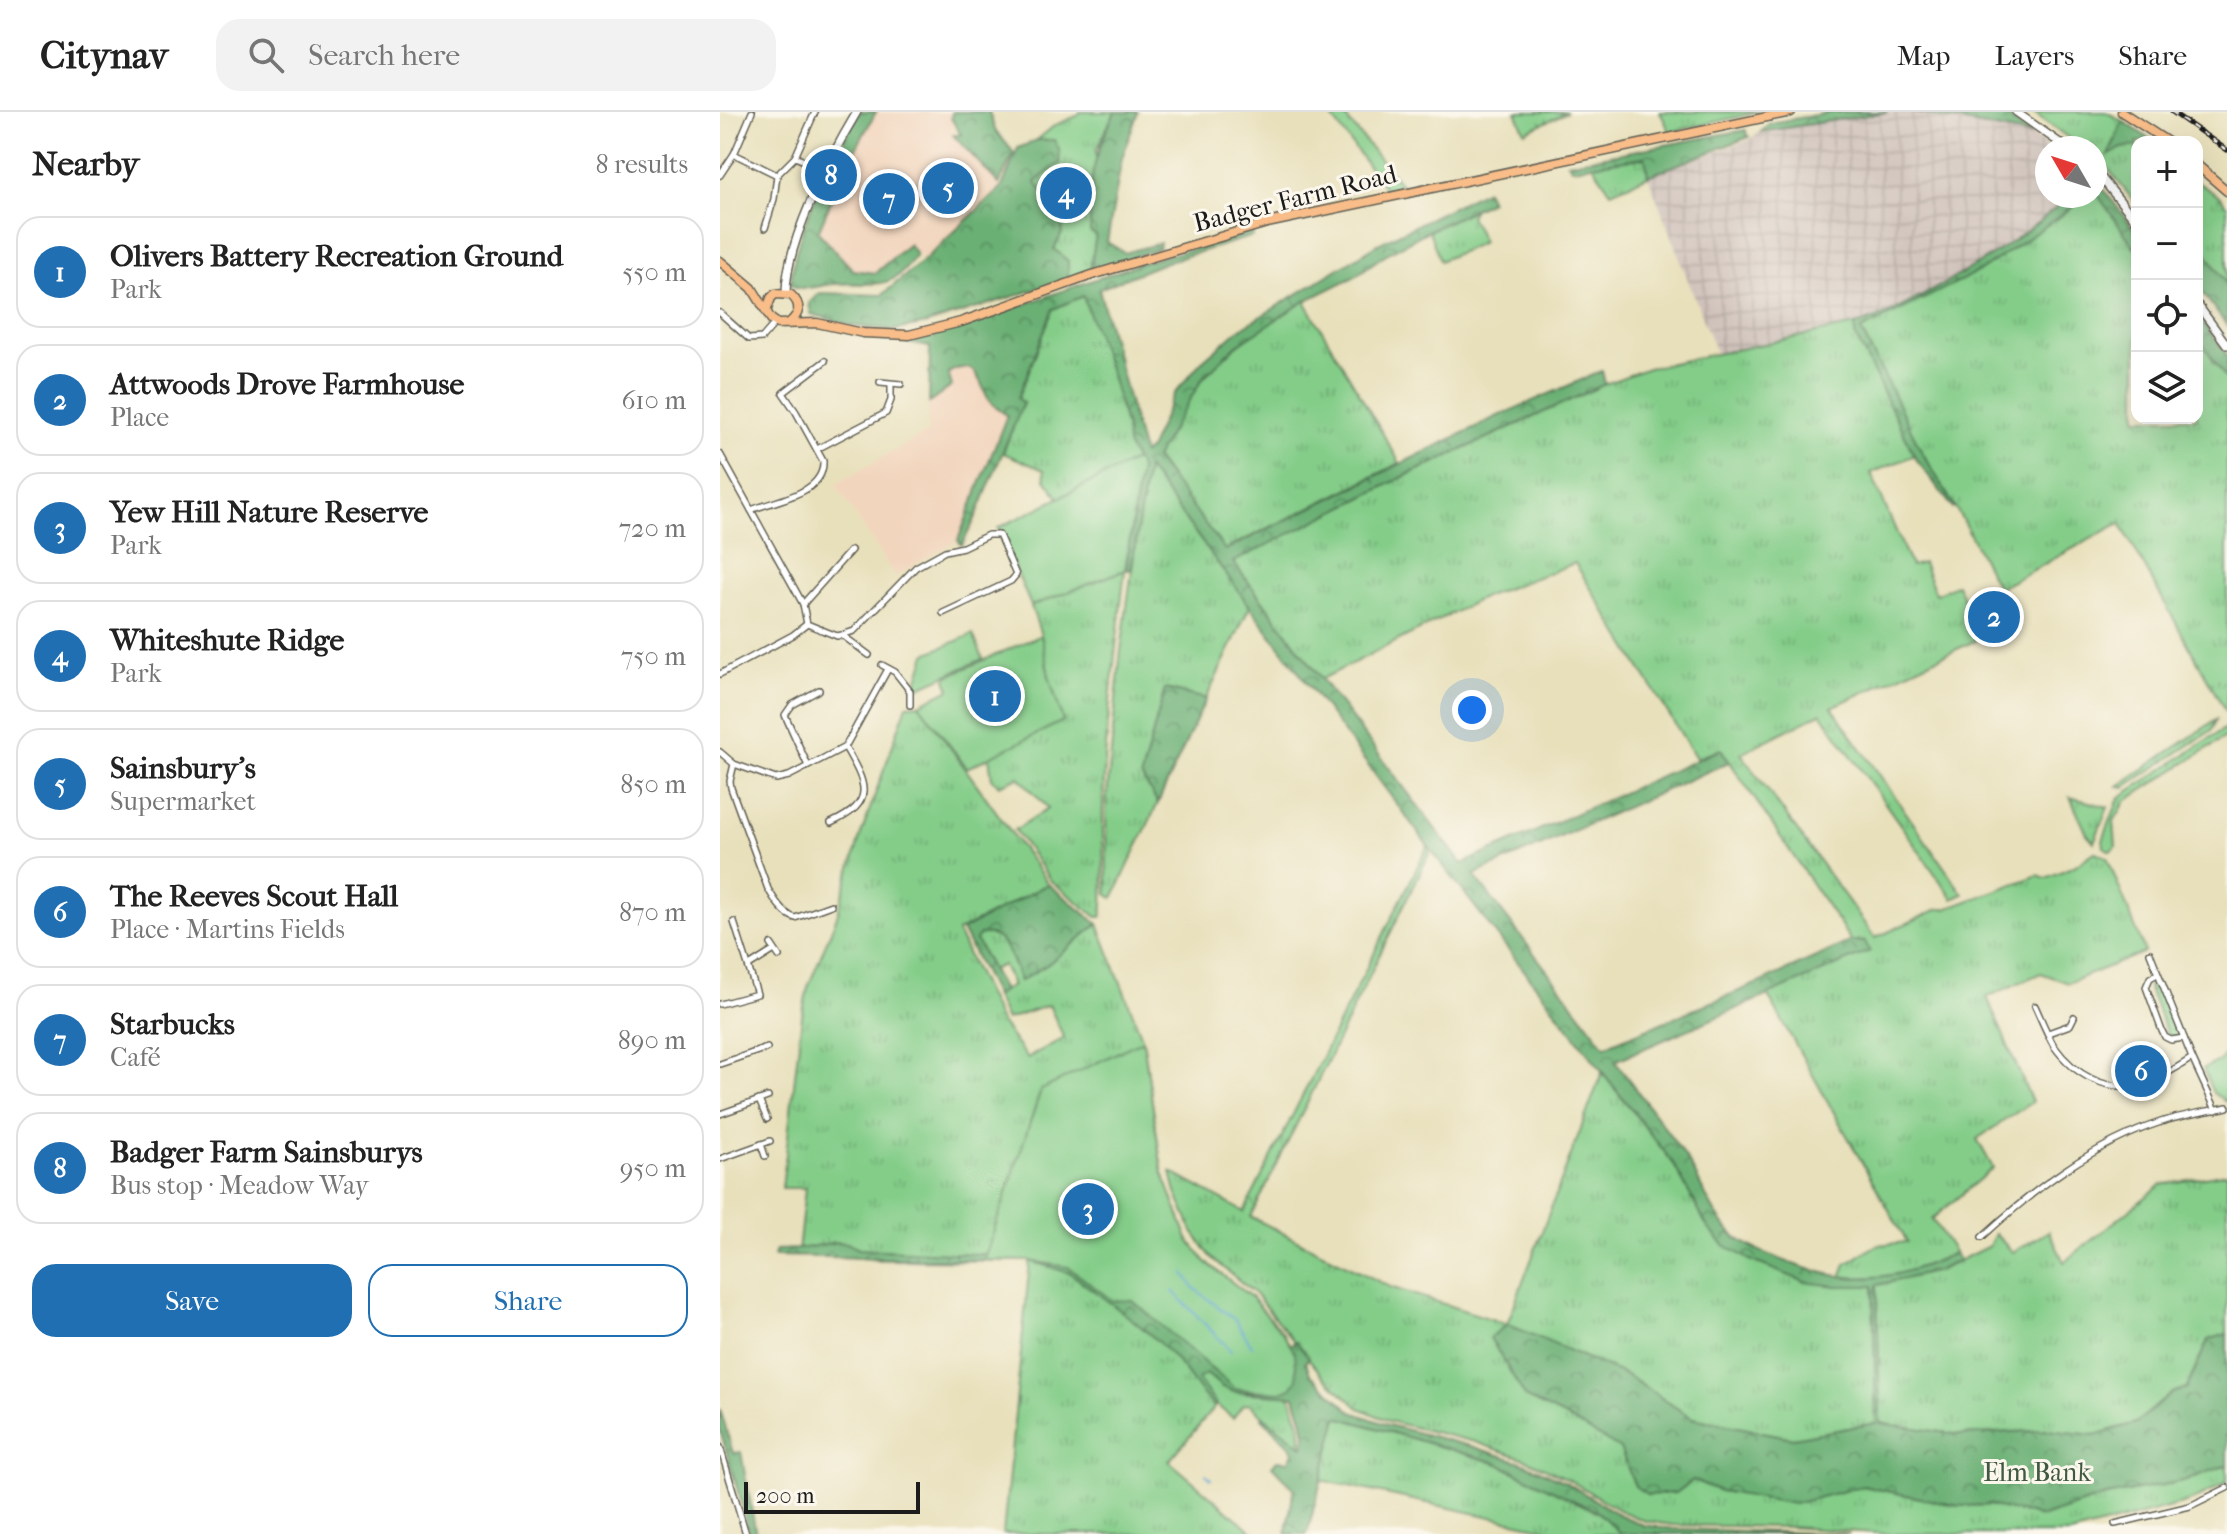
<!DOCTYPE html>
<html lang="en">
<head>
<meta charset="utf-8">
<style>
  :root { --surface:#fff; --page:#f2f2f2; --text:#222; --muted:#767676; --line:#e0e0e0; --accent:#1f6fb2 }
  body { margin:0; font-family:"IM FELL French Canon",serif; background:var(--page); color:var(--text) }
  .controls { position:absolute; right:24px; top:24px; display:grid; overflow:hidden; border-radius:16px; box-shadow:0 8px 32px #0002 }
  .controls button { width:72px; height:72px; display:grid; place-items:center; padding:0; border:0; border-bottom:2px solid var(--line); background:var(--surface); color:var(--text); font:40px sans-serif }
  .compass { position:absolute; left:1315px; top:24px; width:72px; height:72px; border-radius:50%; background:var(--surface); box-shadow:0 8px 32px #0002; rotate:309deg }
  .scale { position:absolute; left:24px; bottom:20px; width:176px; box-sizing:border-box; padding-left:8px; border:4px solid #1c1c1c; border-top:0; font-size:22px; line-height:28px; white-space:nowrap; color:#1c1c1c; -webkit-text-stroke:6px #fbf7ec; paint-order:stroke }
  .you { position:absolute; left:752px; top:598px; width:28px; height:28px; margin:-20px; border:6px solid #fff; border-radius:50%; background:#1a73e8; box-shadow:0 0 0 12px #1a73e833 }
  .badge { display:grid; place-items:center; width:52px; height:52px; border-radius:50%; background:var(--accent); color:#fff; font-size:26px; font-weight:700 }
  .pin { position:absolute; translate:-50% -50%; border:4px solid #fff; box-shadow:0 2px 8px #0006 }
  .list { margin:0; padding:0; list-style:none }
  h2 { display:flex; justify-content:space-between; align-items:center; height:104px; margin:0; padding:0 32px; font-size:34px }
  h2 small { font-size:26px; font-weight:400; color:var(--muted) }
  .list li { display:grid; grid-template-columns:52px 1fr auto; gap:24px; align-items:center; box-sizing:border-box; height:112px; margin:0 16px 16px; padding:0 16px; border:2px solid var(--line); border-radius:24px }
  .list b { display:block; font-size:30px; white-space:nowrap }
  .list p { margin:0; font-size:26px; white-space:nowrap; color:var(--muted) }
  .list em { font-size:26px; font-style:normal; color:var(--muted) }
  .actions { display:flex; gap:16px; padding:24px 32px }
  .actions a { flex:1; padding:18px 0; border:2px solid var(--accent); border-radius:24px; text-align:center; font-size:28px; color:var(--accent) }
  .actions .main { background:var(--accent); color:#fff }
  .icon { flex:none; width:44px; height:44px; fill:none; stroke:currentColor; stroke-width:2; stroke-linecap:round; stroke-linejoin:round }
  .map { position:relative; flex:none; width:1507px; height:1422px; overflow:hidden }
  header { display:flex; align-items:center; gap:48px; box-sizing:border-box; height:112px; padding:0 40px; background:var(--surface); border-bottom:2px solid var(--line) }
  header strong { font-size:38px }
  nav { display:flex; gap:44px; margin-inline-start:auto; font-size:28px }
  .search { width:560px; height:72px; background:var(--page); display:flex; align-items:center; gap:20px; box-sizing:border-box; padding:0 28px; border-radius:24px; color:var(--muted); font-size:30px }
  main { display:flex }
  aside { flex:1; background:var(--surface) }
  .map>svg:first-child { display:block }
</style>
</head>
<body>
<header>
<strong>Citynav</strong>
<div class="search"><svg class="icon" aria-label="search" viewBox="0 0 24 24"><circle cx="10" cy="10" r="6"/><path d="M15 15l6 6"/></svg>Search here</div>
<nav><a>Map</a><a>Layers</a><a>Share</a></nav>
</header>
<main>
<aside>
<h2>Nearby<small>8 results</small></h2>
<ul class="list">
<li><span class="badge">1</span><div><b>Olivers Battery Recreation Ground</b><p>Park</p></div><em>550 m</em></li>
<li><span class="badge">2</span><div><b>Attwoods Drove Farmhouse</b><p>Place</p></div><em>610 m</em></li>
<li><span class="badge">3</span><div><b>Yew Hill Nature Reserve</b><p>Park</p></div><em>720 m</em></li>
<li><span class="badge">4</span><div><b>Whiteshute Ridge</b><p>Park</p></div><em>750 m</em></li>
<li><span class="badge">5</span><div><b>Sainsbury's</b><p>Supermarket</p></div><em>850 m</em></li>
<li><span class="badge">6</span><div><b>The Reeves Scout Hall</b><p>Place · Martins Fields</p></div><em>870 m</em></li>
<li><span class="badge">7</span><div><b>Starbucks</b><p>Café</p></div><em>890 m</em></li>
<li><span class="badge">8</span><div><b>Badger Farm Sainsburys</b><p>Bus stop · Meadow Way</p></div><em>950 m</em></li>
</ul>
<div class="actions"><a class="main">Save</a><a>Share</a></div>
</aside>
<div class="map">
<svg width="1507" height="1422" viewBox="0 0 1507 1422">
  <defs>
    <pattern id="industrial-grid" width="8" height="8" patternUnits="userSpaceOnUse" patternTransform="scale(2)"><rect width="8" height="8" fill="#cfc1ba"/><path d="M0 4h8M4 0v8" fill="none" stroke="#b1a59f"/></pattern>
    <pattern id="grass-tufts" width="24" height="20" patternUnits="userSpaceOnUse" patternTransform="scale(2)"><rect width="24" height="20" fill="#84cd89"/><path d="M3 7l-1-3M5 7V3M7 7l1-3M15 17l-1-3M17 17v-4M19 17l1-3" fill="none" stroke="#71af76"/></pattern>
    <pattern id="forest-crowns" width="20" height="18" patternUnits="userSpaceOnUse" patternTransform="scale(2)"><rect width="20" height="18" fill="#6bb075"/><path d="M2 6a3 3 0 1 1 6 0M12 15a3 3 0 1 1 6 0" fill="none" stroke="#578e5f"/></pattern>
  </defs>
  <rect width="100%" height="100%" fill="#fbf7ec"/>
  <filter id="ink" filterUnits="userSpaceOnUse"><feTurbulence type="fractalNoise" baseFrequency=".0125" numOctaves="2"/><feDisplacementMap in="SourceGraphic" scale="16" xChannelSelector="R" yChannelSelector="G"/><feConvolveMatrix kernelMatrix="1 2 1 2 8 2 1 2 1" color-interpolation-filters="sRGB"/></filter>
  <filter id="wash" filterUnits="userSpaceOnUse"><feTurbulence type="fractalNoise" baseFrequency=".006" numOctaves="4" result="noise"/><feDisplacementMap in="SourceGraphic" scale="32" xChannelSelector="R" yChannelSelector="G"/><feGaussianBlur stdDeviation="1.8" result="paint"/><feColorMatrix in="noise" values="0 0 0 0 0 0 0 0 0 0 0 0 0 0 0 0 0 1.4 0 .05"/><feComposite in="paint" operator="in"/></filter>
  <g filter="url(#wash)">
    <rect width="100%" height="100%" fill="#e8e0bb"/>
    <!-- built -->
    <g fill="#f2d5bd">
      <polygon points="156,0 233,0 233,23 282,75 204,148 189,132 155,161 134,158 98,120 123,61"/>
      <polygon points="326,199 238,428 175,464 116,372 208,320 210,235"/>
    </g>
    <!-- industrial -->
    <polygon fill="url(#industrial-grid)" points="1168,0 1193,0 1311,23 1331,36 1327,36 1327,84 1349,84 1330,101 1254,155 1158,207 996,241 928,64 1027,29 1041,20"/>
    <!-- grass -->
    <g fill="url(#grass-tufts)" stroke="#507452" stroke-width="2">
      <polygon points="360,0 395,0 376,38 376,122 370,160 348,167 347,149 334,137 342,121 344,99 332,91 314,70 340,51 334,29 317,28 335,13 357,4"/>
      <polygon points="608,0 621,0 681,72 666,78"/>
      <polygon points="796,0 847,0 805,20"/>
      <polygon points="940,0 1040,0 950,20"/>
      <polygon points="1313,0 1386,0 1403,9 1389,42 1402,36 1417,34 1417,93 1385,53 1375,46 1375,36 1362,36"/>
      <polygon points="926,45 928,64 891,80 872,52"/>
      <polygon points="1477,70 1500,85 1507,94 1507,172 1477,127"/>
      <path d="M1377 78 1417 139V306H1477V223L1507 268V602L1400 411 1278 477 1243 409 1202 340 1151 361 1191 454 1203 451 1216 482 1237 472 1261 526 1112 595 1243 782 1233 787 1101 601 1021 641 1155 826 1218 797H1226L1318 763 1326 766 1354 754 1375 740 1387 745 1425 840 1348 871 1321 861 1267 885 1312 990 1257 1027 1273 1056 1212 1107 1235 1141C1192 1160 1168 1168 1121 1165L1126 1152 1157 1133 1187 1130 1047 882 1149 839 1145 830 1131 829 1001 637 976 646 855 451 764 485 602 567 513 450 687 363 885 272 928 256 1135 213V218L1260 159 1369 84H1375Z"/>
      <polygon points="754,97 750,104 763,130 720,149 709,119"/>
      <path d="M363 184C380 221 391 262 402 302 408 321 405 330 416 348L339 386 325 367 324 358 283 341 303 291 298 287 333 197Z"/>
      <path d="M585 189 680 351 504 438 435 345C454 314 471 277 497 251 523 226 555 208 585 189Z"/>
      <polygon points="426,355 530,494 486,587 445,577 421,664 438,691 393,786 387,782 386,693 400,546"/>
      <path d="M405 458C396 536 385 615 383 693 382 731 386 768 382 805H377L331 769 295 718 328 696 299 665 279 673 272 667 269 645 343 609 329 565 321 523 311 494Z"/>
      <path d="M199 592 328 772 237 820 279 908 307 946 344 926 329 893 286 908 275 884 292 873 283 853 271 858 255 828C279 801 293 854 300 869L328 852 378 812 423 928 442 1058 458 1104 457 1114 486 1150 531 1185 562 1220 575 1241 571 1276C544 1286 513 1270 487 1262L502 1275 514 1280 570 1283 580 1313 582 1336 529 1292 523 1293 513 1306 496 1293 449 1349 535 1422H283L310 1149 160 1148 78 1140 85 1076H62L82 904 88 875 116 807 140 725 187 593Z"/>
      <polygon points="1496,608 1492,618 1405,675 1398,674"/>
      <polygon points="1507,615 1507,624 1406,689 1394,709 1396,735 1390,739 1384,735 1383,728 1399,686"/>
      <polygon points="1350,685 1388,695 1374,730 1367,722"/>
      <polygon points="708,734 711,738 531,1105 670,1175 787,1212 882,961 953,1051 988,1116 1116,1174 1153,1173 1154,1185 1156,1311 1073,1326 972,1306 906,1263 771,1226 806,1285 842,1303 901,1337 915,1373 956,1381 973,1368 1000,1379 1074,1391 1143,1374 1239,1394 1269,1393 1322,1405 1386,1384 1463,1369 1507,1353 1507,1371 1469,1390 1350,1422 1170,1422 1069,1415 953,1413 925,1409 899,1398 846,1366 803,1346 755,1330 669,1309 639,1296 603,1264 535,1182 491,1145 473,1120 456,1081 451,1060 524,1100"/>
      <polygon points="1434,870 1437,872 1458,922 1453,926 1448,924 1428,875"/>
      <polygon points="1507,1061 1507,1222 1488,1228 1467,1276 1452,1281 1416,1311 1374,1323 1327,1318 1242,1323 1160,1311 1157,1173 1218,1159 1269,1134 1275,1122 1293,1140 1329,1119 1344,1150 1441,1073"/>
      <polygon points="618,1305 774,1350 878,1400 901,1422 850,1422 601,1368"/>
    </g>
    <!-- forest -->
    <g fill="url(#forest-crowns)" stroke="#446648" stroke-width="2">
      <polygon points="139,0 156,0 125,57 111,52"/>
      <polygon points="232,0 269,0 275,18 294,41 279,72 233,23 241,23 231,6"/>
      <path d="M395 0H418L402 46 387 130 405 141 440 131 439 136 370 160 376 123 370 120C370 65 371 50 395 0Z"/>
      <polygon points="1113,0 1168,0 1041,20 1050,11"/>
      <polygon points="1193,0 1282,0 1311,23"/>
      <polygon points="1403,9 1434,30 1417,30 1417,34 1402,36 1388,44"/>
      <polygon points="1026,18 1029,25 928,64 925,45 852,56 848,51"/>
      <polygon points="317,28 334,28 339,37 340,51 315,70 332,91 344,99 342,121 334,137 348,149 348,167 207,212 175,218 133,214 91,202 89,191 100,181 162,183 204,148 282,75 298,36"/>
      <path d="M110 58 123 61 98 120 133 158 155 161 189 132 196 142C172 183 151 169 114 172 100 173 82 180 71 173 72 137 92 88 110 58Z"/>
      <polygon points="1375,66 1417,121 1417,139 1375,79"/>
      <path d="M766 78 771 89 708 119 663 144 634 165 585 189 517 233 483 266 435 346 505 438 778 304 882 259 885 272 687 363 513 450 742 752 1001 637 1009 650 754 763 885 934 1041 870 1131 829 1145 830 1150 839 895 949C918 980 942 1011 964 1043 981 1068 991 1105 1016 1125 1030 1136 1048 1143 1065 1149 1134 1175 1169 1170 1235 1141L1239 1148 1218 1159 1157 1173 1160 1311 1242 1323 1327 1318 1374 1323 1416 1311 1452 1281 1467 1276 1488 1228 1507 1222V1353L1463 1369 1386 1384 1322 1405 1269 1393 1239 1394 1143 1374 1074 1392 1000 1379 973 1368 956 1381 928 1383 915 1374 900 1337 842 1303 806 1286 770 1226 787 1212 906 1263 972 1306 1073 1326 1156 1311 1153 1174H1116L1085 1170 1030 1148 1004 1133 988 1116 953 1051 708 734 427 356 411 458H406L420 356 407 333 406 315 391 263 363 184 333 197 298 286 303 291 255 407 242 433 238 428 287 303C279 298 273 294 268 286 257 266 257 246 228 261L232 274 209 291 210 235 186 231 229 219 418 152 532 120 533 124 446 150 379 177 423 342 430 336 454 282 480 251 517 219 658 132Z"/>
      <path d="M1349 84H1369L1260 159 1141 218 1202 340 1235 395 1233 396 1196 347 1135 223V213C1160 207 1181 195 1204 183 1255 155 1306 124 1349 84Z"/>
      <polygon points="1477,127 1507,172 1507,214 1477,173"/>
      <polygon points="1477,203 1507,243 1507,268 1477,223"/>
      <polygon points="445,577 486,587 438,691 421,664"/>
      <path d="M328 772 378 812 328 852 300 869C291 849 287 818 260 823L256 828 283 879 275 884 242 818Z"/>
      <path d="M116 1130 127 1131 139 1137 281 1143 349 1153 412 1188 450 1218 492 1258 527 1279 561 1280 575 1241 570 1233 576 1229 589 1245 586 1250 590 1262 632 1300 668 1313 754 1335 801 1350 844 1369 896 1401 923 1413 953 1417 1129 1422H901L878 1400 774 1350 618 1305 587 1422H566L574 1377 552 1354 557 1348 569 1349 573 1340 570 1334 542 1306 543 1304 583 1335C589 1319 579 1300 575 1284L514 1280 502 1275 487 1262 478 1267 496 1293 494 1295C479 1280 468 1261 454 1246 424 1213 385 1188 350 1161L310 1149 54 1144 56 1138 79 1137Z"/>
      <polygon points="0,1297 13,1341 21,1340 36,1422 30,1422 0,1317"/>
    </g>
    <!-- green -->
    <g fill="#84cd89" stroke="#507452" stroke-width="2">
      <polygon points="416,348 420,356 405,458 311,494 278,416"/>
      <polygon points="253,522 263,547 195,577 206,542"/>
      <polygon points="321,523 329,565 343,609 247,656 199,592 230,577 226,567 228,564"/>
      <polygon points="423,928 442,1059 468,1127 486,1150 531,1185 562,1220 575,1241 577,1267 571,1276 561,1280 515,1277 412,1188 393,1189 348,1155 310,1149 264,1148 321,978"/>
      <polygon points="1507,937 1507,990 1493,981 1483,957 1501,948"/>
    </g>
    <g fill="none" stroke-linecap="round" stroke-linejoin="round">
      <!-- stream -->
      <g stroke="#5da4d3" stroke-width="2">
        <polyline points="464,1161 474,1176 515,1208 532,1234"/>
        <polyline points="453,1179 511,1239"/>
        <polyline points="486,1362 491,1367"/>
      </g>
    </g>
  </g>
  <g filter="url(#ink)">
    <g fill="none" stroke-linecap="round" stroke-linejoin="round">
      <defs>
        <g id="minor">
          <polyline points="14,42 57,63"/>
          <polyline points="75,45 106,58"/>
          <polyline points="0,63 14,42 32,0"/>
          <polyline points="45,116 54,87 57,63 75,45 95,0"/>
          <polyline points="0,201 29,227 42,226 55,211"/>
          <polyline points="160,270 181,272"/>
          <polyline points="97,337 166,301 171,288 171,272"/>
          <polyline points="0,342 83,492 87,512 117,524 122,523 149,543"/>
          <path d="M31 398C55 388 105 382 103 349L76 300 63 281 105 249"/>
          <polyline points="83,492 131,438"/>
          <polyline points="122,523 134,519 196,455 225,439 243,435 268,423 279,423 296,463 291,469 223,501"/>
          <polyline points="162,553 175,560 190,579 190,593"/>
          <polyline points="0,562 73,523 87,512"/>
          <path d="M0 640 14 652 10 669 11 676 48 777C54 787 63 802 75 806L111 793"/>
          <polyline points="14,652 56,667 69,664 125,635 168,557"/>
          <polyline points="88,654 65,603 72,593 99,578"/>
          <path d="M111 711C157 690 146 672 125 635"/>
          <polyline points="51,832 59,844"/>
          <polyline points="1430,841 1472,946 1496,998"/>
          <polyline points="29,854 53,839"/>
          <polyline points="1437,862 1430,866 1426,875 1442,919 1445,925 1451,928 1464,926"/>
          <polyline points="0,892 37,882 14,810"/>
          <path d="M1315 894C1321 907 1327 922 1334 934 1344 948 1357 960 1372 967 1410 985 1440 967 1472 946"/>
          <polyline points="1328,921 1350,913 1354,905"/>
          <polyline points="0,952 47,936"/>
          <polyline points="39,988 47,1007"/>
          <polyline points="0,1002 48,985"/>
          <polyline points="41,1032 45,1044"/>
          <polyline points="0,1047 50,1029"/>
          <path d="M1262 1125C1314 1077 1373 1032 1441 1010 1462 1003 1485 1000 1507 995"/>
          <polyline points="0,1335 26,1422"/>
          <polyline points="1395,1412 1470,1394 1507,1376"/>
        </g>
        <g id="tertiary">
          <polyline points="1296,0 1347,36"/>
          <polyline points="1375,58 1417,110"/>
          <path d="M66 181C66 129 110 45 137 0"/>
          <polyline points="1477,192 1507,233"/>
        </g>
        <g id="primary">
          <polyline points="1402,0 1448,30"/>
          <polyline points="1477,53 1507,79"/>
          <polyline points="0,149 32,176 51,207 58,212 97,211 143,221 189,223 241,210 372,163 547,111 1071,0"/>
          <path d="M47 197 51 186 55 182 71 183C82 193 80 202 69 211"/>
        </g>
      </defs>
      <!-- minor casing -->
      <use href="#minor" stroke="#636154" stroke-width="8"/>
      <!-- tertiary casing -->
      <use href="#tertiary" stroke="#636154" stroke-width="10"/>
      <!-- primary casing -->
      <use href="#primary" stroke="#636154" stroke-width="11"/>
      <!-- minor -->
      <use href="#minor" stroke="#fff" stroke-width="5"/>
      <!-- tertiary -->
      <use href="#tertiary" stroke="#fff" stroke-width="7"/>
      <!-- primary -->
      <use href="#primary" stroke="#f8bd89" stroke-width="8"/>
      <defs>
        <polyline id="rail" points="1452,0 1507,38"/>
      </defs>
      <!-- rail casing -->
      <use href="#rail" stroke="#1c1c1c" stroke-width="5"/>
      <!-- rail -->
      <use href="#rail" stroke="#fbf7ec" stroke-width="2" stroke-dasharray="6" stroke-linecap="butt"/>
    </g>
  </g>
  <g text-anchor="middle" stroke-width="6" stroke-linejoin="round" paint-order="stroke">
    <!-- street labels -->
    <g font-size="26" fill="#1c1c1c" stroke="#fbf7ec">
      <text transform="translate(575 86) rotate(-14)" y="9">Badger Farm Road</text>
    </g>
    <!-- park labels -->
    <g font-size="26" fill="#405a42" stroke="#fbf7ec">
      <text x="1317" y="1369">Elm Bank</text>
    </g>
  </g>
</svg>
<div class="controls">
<button>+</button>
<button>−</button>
<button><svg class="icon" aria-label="locate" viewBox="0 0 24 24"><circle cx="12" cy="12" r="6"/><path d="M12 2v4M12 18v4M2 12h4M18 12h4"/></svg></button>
<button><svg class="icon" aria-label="layers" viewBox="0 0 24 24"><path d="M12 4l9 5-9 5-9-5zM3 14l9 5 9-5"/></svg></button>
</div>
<svg class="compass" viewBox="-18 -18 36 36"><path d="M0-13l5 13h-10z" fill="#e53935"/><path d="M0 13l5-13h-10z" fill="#767676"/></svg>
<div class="scale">200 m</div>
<div class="you"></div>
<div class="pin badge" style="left:275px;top:584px">1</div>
<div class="pin badge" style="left:1274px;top:505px">2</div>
<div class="pin badge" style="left:368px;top:1097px">3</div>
<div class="pin badge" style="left:346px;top:81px">4</div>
<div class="pin badge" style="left:228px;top:76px">5</div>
<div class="pin badge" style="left:1421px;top:959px">6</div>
<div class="pin badge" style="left:169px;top:87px">7</div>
<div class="pin badge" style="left:111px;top:63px">8</div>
</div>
</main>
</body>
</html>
